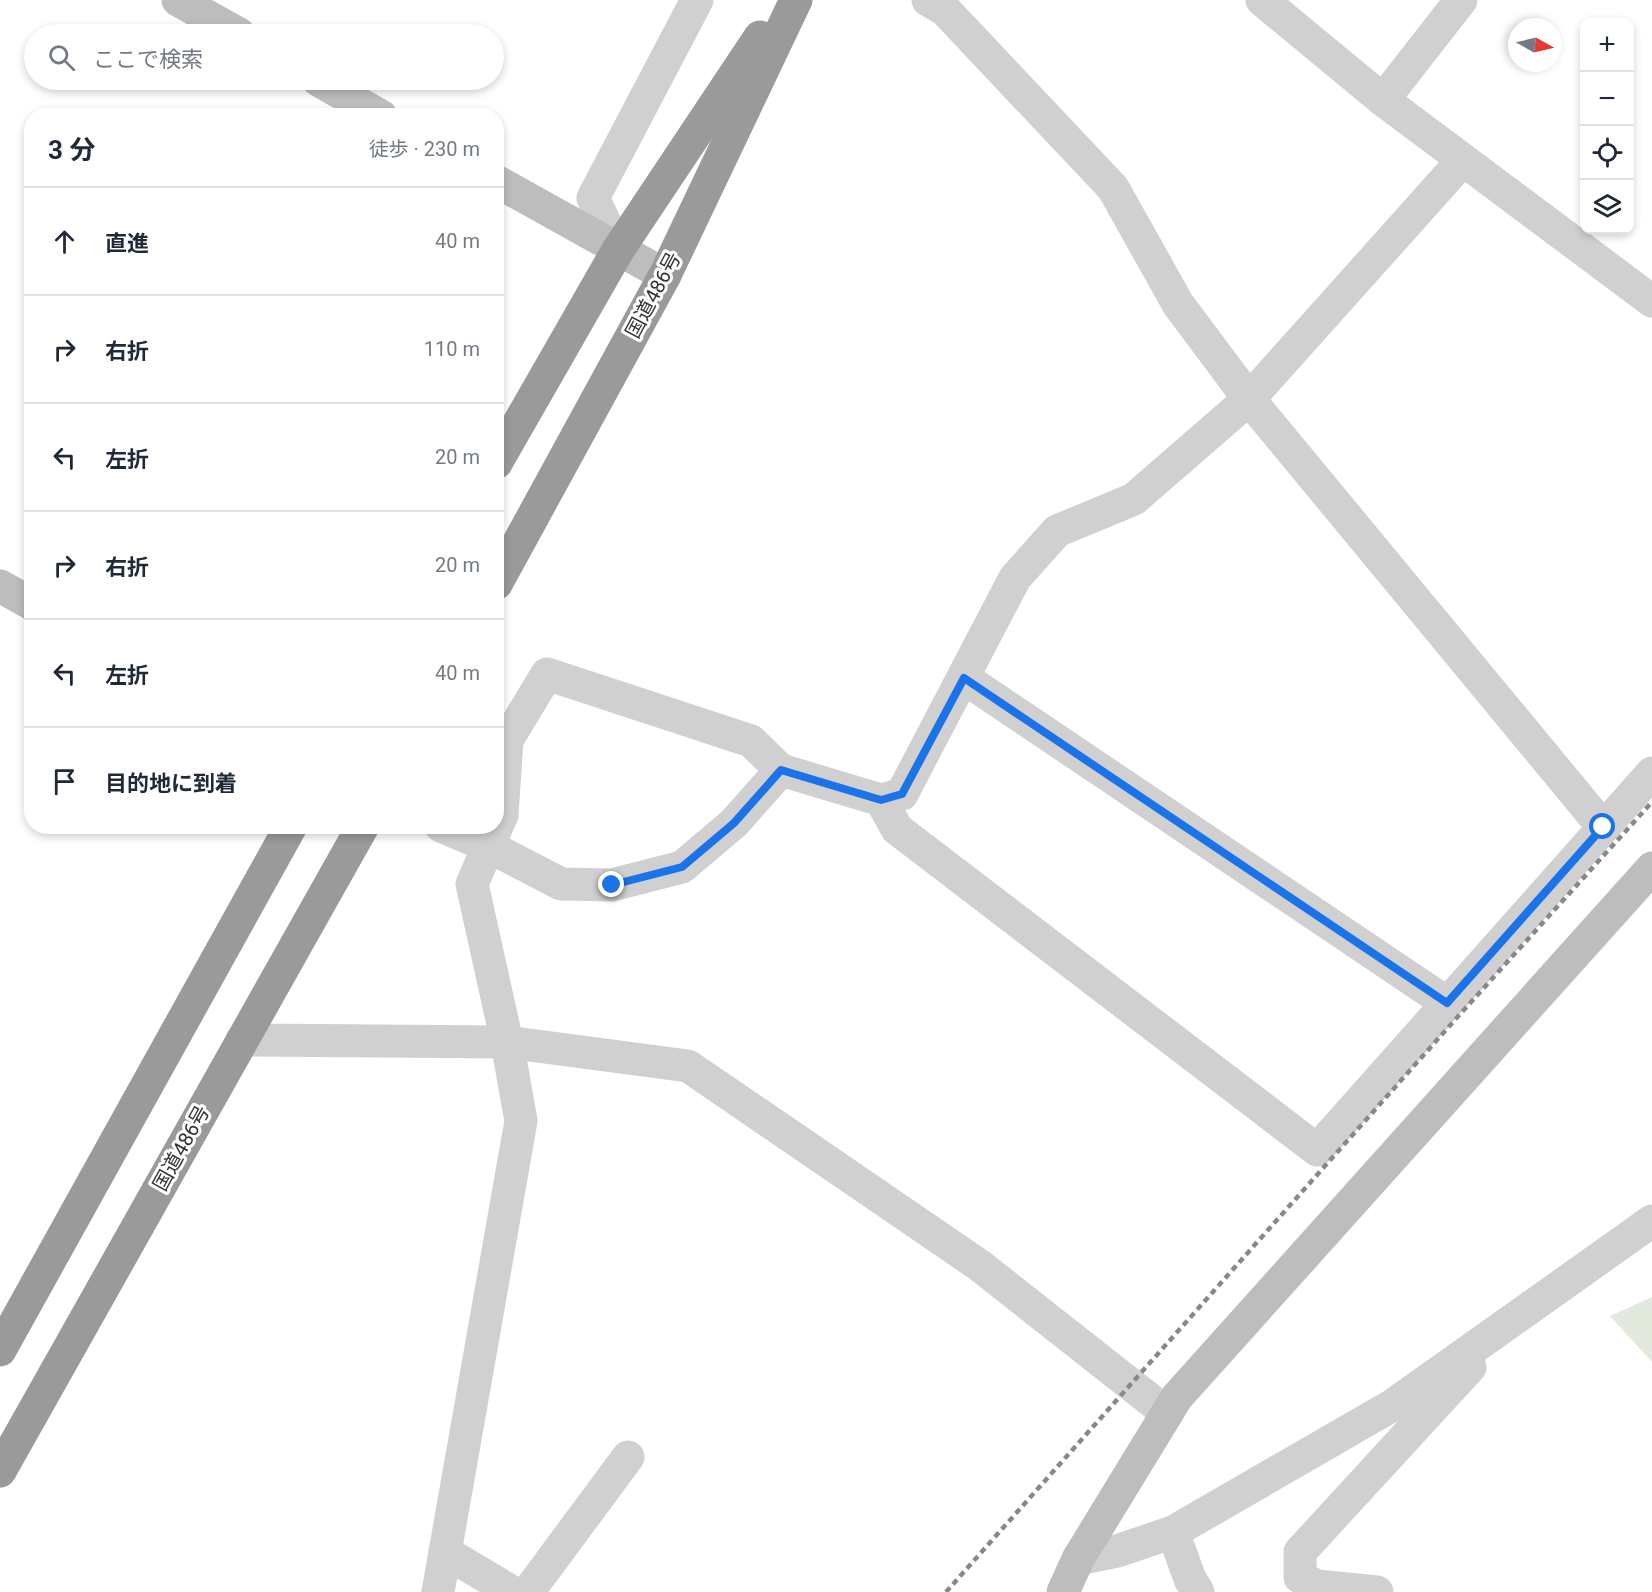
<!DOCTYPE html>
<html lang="ja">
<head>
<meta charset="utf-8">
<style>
  :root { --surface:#fff; --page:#f6f6f7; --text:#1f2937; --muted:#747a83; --line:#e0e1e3 }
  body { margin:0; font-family:Roboto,"Noto Sans JP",sans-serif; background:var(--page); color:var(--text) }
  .controls { position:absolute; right:18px; top:18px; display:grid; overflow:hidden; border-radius:12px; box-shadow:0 3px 9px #0003 }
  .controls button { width:54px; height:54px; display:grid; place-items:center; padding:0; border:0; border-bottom:2px solid var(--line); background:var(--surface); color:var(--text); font:30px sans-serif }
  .compass { position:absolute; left:1508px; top:18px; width:54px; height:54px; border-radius:50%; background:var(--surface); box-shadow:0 3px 9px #0003; rotate:98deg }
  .stop { position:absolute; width:18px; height:18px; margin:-14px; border:4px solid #1a73e8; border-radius:50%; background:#fff }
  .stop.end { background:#1a73e8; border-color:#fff; box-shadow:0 2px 6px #0008 }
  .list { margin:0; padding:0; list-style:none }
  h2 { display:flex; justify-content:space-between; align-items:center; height:78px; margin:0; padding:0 24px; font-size:26px }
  h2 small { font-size:20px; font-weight:400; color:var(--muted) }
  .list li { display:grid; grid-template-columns:39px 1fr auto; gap:18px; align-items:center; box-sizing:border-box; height:108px; padding:0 24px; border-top:2px solid var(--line) }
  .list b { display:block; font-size:22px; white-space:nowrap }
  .list em { font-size:20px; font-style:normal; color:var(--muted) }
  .icon { flex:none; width:33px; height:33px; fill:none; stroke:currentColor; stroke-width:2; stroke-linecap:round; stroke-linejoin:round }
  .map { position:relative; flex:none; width:1652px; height:1592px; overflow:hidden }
  .search { position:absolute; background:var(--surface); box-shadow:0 3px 9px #0003; left:24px; top:24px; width:480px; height:66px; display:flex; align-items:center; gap:15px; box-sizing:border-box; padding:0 21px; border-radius:33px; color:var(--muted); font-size:22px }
  .panel { position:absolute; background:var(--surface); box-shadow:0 3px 9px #0003; left:24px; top:108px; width:480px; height:726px; border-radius:24px }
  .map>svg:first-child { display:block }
</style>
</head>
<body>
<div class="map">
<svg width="1652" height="1592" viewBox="0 0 1652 1592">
  <rect width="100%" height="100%" fill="#fff"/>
  <!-- green -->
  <polygon fill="#e2e9dd" points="1652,1297 1652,1362 1610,1316"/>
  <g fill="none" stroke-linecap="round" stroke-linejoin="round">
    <!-- street -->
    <g stroke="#d0d0d0" stroke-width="33">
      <polyline points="928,0 945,10 1113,188 1178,304 1249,399 1603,827"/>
      <polyline points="1262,0 1383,100 1652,301"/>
      <polyline points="1383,100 1461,0"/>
      <polyline points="618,250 593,198 697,0"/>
      <polyline points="964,678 1447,1003"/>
      <polyline points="881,800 897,829 1317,1150 1652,773"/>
      <polyline points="441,826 488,846 561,884 612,885 682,867 734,823 781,770 881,800 902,794 1015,578 1057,531 1134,499 1249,399 1463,160"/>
      <polyline points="242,1040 507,1042 688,1066 979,1265 1167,1413"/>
      <polyline points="1173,1532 1190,1579 1198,1592"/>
      <polyline points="445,1552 512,1592"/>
      <polyline points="1078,1559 1117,1551 1173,1532 1393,1405 1652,1221"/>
      <polyline points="438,1592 521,1121 507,1042 472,884 502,815 507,740 547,674 751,741 781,770"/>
      <polyline points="528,1592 628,1457"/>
      <polyline points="1377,1592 1317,1586 1300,1577 1300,1552 1470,1367"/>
    </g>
    <!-- secondary -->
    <g stroke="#bdbdbd" stroke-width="33">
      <polyline points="178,0 239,34"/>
      <polyline points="318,80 381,116"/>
      <polyline points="496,181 665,275"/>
      <polyline points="0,586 32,604"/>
      <polyline points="1063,1592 1078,1559 1177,1397 1652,868"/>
    </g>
    <!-- highway -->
    <g stroke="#9a9a9a" stroke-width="33">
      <polyline points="496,463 618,250 760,37"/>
      <polyline points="496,584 665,275 796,0"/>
      <polyline points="0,1350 291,826"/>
      <polyline points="0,1471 363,826"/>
    </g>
    <!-- rail -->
    <polyline stroke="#888" stroke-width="4.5" stroke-dasharray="6 4.5" stroke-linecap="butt" points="946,1592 1453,1022 1652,802"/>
  </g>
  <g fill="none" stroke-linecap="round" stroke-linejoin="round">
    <!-- route -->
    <polyline stroke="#1a73e8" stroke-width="8" points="612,885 682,867 734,823 781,770 881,800 902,794 964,678 1447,1003 1603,827"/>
  </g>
  <g text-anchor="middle" stroke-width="6" stroke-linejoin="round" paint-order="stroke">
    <!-- street labels -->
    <g font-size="20" fill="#333" stroke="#fff">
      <text transform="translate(653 295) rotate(-62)" y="7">国道486号</text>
      <text transform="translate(181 1148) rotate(-61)" y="7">国道486号</text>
    </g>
  </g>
</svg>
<div class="controls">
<button>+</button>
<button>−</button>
<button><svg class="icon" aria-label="locate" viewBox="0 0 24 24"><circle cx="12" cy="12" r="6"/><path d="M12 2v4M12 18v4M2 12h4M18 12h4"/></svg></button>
<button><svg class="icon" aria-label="layers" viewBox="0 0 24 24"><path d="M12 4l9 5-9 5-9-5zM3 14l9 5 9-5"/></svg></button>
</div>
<svg class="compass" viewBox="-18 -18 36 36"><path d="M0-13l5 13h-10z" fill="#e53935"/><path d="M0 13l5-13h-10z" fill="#747a83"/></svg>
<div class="stop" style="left:1603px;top:827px"></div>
<div class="stop end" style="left:612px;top:885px"></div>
<div class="search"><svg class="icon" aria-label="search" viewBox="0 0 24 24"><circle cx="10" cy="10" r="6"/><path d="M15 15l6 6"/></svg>ここで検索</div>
<section class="panel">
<h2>3 分<small>徒歩 · 230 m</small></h2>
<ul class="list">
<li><svg class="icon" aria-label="ahead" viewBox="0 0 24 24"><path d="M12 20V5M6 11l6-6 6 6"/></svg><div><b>直進</b></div><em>40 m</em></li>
<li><svg class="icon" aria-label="right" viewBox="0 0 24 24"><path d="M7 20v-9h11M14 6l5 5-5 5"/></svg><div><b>右折</b></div><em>110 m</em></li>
<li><svg class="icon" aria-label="left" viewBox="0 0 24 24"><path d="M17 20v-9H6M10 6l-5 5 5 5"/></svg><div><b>左折</b></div><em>20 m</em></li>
<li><svg class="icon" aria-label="right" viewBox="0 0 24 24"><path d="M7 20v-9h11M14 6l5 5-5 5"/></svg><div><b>右折</b></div><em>20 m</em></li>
<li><svg class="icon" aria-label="left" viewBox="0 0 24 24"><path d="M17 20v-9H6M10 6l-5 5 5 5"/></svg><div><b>左折</b></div><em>40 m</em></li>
<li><svg class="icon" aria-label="arrive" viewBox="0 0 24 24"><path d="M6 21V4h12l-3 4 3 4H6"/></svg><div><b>目的地に到着</b></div></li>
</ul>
</section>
</div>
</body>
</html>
